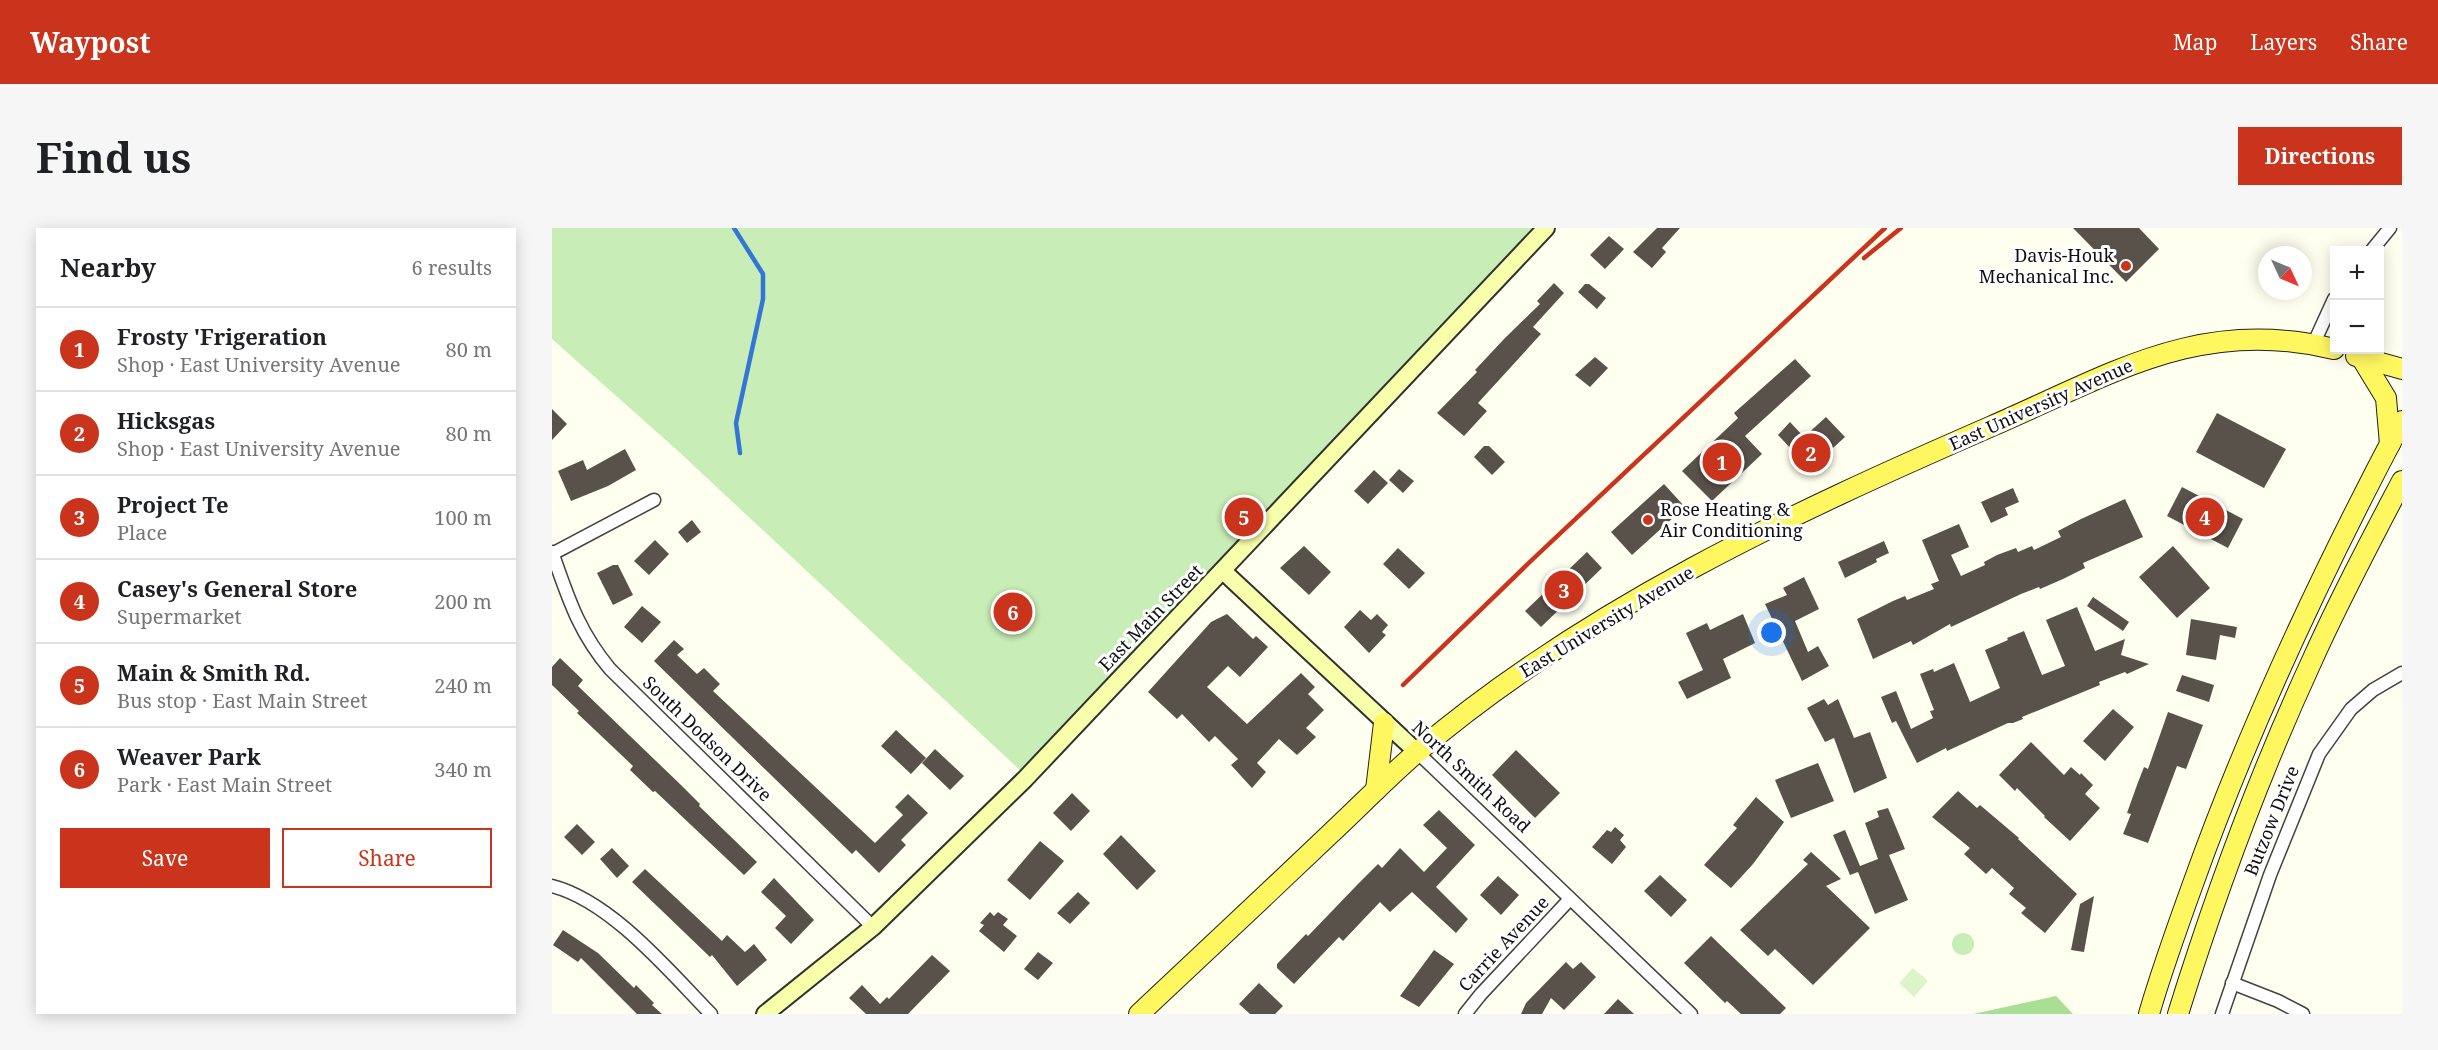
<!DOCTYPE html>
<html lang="en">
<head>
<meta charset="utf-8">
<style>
  :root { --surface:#fff; --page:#f6f6f6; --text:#202124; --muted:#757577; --line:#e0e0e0; --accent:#ca341c }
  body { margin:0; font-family:"Noto Serif",serif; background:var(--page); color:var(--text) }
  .controls { position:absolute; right:18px; top:18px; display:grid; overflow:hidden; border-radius:0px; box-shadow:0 3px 15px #0003 }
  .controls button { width:54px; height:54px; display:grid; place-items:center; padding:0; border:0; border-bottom:2px solid var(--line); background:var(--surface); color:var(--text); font:30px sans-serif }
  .compass { position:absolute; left:1706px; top:18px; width:54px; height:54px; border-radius:50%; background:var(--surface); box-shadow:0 3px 15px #0003; rotate:134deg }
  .you { position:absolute; left:1220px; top:405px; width:21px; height:21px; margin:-15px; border:4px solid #fff; border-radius:50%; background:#1a73e8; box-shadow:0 0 0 9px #1a73e833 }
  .badge { display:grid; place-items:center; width:39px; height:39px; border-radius:50%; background:var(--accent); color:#fff; font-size:20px; font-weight:700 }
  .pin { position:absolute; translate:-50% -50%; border:3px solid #fff; box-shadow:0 2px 6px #0006 }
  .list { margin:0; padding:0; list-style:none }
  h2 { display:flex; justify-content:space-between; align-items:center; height:78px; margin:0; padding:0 24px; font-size:26px }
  h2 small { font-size:20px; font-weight:400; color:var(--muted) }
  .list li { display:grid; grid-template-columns:39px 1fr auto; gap:18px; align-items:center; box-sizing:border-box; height:84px; padding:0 24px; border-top:2px solid var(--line) }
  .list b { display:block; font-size:22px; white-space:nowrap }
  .list p { margin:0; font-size:20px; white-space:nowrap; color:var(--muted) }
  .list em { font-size:20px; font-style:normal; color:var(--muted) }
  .actions { display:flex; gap:12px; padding:18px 24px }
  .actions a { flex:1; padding:14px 0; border:2px solid var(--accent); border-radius:0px; text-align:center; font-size:21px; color:var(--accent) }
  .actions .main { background:var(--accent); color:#fff }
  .map { position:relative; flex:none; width:1850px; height:786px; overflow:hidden; border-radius:0px }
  header { display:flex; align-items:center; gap:36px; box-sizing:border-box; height:84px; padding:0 30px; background:var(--accent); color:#fff }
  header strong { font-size:28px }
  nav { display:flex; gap:33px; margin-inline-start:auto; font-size:21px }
  .intro { display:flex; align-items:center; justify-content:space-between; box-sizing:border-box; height:144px; padding:0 36px }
  h1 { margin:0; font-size:42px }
  .button { padding:15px 27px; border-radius:0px; background:var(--accent); color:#fff; font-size:21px; font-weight:700 }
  main { display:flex; gap:36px; padding:0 36px }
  aside { flex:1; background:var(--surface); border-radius:0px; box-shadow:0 3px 15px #0003 }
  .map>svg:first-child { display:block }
</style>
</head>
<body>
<header>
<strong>Waypost</strong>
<nav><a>Map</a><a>Layers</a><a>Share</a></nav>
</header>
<div class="intro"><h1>Find us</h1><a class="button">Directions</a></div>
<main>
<aside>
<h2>Nearby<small>6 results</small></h2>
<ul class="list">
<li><span class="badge">1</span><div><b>Frosty 'Frigeration</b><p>Shop · East University Avenue</p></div><em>80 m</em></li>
<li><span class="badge">2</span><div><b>Hicksgas</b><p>Shop · East University Avenue</p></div><em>80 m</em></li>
<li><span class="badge">3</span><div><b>Project Te</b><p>Place</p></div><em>100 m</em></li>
<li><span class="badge">4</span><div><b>Casey's General Store</b><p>Supermarket</p></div><em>200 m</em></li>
<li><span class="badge">5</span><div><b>Main &amp; Smith Rd.</b><p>Bus stop · East Main Street</p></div><em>240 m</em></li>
<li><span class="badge">6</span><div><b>Weaver Park</b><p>Park · East Main Street</p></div><em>340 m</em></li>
</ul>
<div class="actions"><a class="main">Save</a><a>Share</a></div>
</aside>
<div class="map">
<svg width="1850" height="786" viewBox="0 0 1850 786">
  <rect width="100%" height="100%" fill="#fffff0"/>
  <!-- green -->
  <g fill="#c8edb6">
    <polygon points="0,0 992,0 471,545 125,222 0,111"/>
    <circle cx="1411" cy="716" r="11"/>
  </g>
  <!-- forest -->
  <polygon fill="#a8df94" points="1504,768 1521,786 1421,786"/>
  <!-- pitch -->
  <polygon fill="#ddf3c9" points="1361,740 1376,753 1362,769 1347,755"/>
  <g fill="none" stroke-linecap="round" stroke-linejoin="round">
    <!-- stream -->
    <polyline stroke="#3276d7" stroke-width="4.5" points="182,0 211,46 211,71 184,195 188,225"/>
  </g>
  <!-- building -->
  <g fill="#58524a">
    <polygon points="1105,0 1128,0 1110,20 1114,24 1100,40 1081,24"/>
    <polygon points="1521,0 1587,0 1607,21 1574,54"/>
    <polygon points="1057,8 1072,21 1053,41 1038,27"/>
    <polygon points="1002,55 1012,65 981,99 989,106 926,175 935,183 912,208 885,185 925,144 923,142 952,111 988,76 985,73"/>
    <polygon points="1033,56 1037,56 1054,70 1045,81 1026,64"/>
    <polygon points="1043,129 1056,140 1038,159 1023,147"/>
    <polygon points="1243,131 1259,148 1193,208 1210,226 1160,273 1130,243 1186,190 1182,185"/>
    <polygon points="0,181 15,196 0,212"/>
    <polygon points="1665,185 1734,221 1712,260 1644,224"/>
    <polygon points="1274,189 1293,209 1258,241 1226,207 1238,194 1252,209"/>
    <polygon points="932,218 937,218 953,234 940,247 922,229"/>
    <polygon points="73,221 84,242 56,258 19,273 6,243 31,232 35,242"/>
    <polygon points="847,241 862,253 851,265 837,252"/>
    <polygon points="822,242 836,255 816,276 802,263"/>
    <polygon points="1112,256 1133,279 1080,327 1059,304"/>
    <polygon points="1630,259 1691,291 1676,320 1615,288"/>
    <polygon points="1461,260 1467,274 1453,280 1456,287 1439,295 1429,274"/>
    <polygon points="1573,271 1591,309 1531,335 1533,340 1511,351 1488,361 1487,359 1469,366 1399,399 1398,396 1361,417 1359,413 1321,431 1305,391 1341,373 1353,368 1355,372 1382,361 1379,356 1387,353 1370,312 1407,296 1417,319 1399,327 1409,348 1433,337 1432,334 1445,327 1464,320 1466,324 1480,318 1482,322 1509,309 1506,303 1529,291"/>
    <polygon points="140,292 149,304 135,315 126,304"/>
    <polygon points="103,312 117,326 97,347 82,333"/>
    <polygon points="1332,313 1337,325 1324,331 1325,334 1293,350 1286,334"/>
    <polygon points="752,318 779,344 757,367 728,340"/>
    <polygon points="1621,318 1658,360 1625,390 1587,349"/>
    <polygon points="846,320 873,345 857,361 831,336"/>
    <polygon points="1035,324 1050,340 989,399 973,383"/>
    <polygon points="61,337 66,337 81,367 61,377 45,345"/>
    <polygon points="1252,349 1267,381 1243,393 1256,424 1266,418 1277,438 1250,453 1213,376 1235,367 1231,360"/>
    <polygon points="1541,369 1577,394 1571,403 1535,378"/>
    <polygon points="90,378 109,394 90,415 72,399"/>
    <polygon points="1525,379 1543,423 1573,411 1569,427 1597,436 1575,446 1573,444 1547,454 1548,457 1470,489 1471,491 1461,495 1456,495 1395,523 1394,520 1365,535 1344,493 1340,495 1329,469 1344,463 1359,501 1381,490 1378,483 1382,482 1368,446 1381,441 1382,444 1402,435 1418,474 1448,460 1433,422 1456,412 1455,410 1472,403 1490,447 1513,438 1494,392"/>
    <polygon points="808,382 819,392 825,386 836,397 830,404 834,407 817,425 792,399"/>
    <polygon points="675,386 701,411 704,408 716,419 688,449 676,438 655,459 695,496 749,445 763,459 756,466 772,482 754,500 764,509 745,527 727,511 705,535 714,544 700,560 679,537 686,531 663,508 657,514 630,486 625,491 596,464 659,394"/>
    <polygon points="1191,386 1203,415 1171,431 1179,450 1135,471 1126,454 1151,442 1134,405 1155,395 1158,402"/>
    <polygon points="1639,391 1685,399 1683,410 1668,407 1664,432 1634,427"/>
    <polygon points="122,412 132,421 125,427 145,446 152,440 168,456 161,463 323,615 351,587 343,579 356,566 376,585 349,612 354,617 327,645 304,622 300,626 102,433"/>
    <polygon points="8,430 31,452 26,458 129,557 148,576 147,578 205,634 192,647 103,563 101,564 78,542 81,538 25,485 27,483 0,457 0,439"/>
    <polygon points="1630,447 1662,457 1657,474 1624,463"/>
    <polygon points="1272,471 1276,477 1286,471 1302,510 1318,504 1335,550 1302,565 1282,510 1273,514 1255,480"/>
    <polygon points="1561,481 1582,499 1553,533 1531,513"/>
    <polygon points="1616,484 1651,497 1634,541 1625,538 1596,615 1571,606 1579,586 1575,585 1585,557 1592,539 1596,541"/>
    <polygon points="344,502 374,530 359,546 329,518"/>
    <polygon points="1479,514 1512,547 1519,539 1528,547 1529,545 1541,557 1533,566 1548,580 1518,613 1492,589 1493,588 1465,560 1463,563 1447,547"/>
    <polygon points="383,521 412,548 398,562 370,535"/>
    <polygon points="964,522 1008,565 983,590 940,547"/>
    <polygon points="1266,535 1282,573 1239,590 1223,552"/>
    <polygon points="1406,563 1425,580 1428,577 1467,610 1466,611 1525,666 1493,705 1469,685 1474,680 1457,666 1462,660 1440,640 1434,646 1412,626 1418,620 1380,589"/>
    <polygon points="520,565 538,583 519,603 501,585"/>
    <polygon points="1204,569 1232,594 1201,636 1179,660 1152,637 1185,600 1181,597"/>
    <polygon points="1336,580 1353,621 1337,627 1356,672 1323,686 1306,644 1298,647 1281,607 1293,602 1308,638 1326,631 1313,595 1327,589 1325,583"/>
    <polygon points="887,582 923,617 884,659 916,691 904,705 860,664 838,684 828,674 791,713 787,709 742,756 725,740 725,736 754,706 756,708 806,656 826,636 830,640 848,620 872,644 895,620 871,597"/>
    <polygon points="25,596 43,614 30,627 12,609"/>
    <polygon points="1063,599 1072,607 1068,612 1074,619 1060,636 1040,619 1055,602 1059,604"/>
    <polygon points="569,607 604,643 585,662 551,626"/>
    <polygon points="488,613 512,633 478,672 455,652"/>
    <polygon points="60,620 77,638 65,650 48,631"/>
    <polygon points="1259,624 1289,651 1274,658 1318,700 1261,757 1223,721 1216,728 1188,702 1256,636 1251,632"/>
    <polygon points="93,641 170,713 175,707 193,724 202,716 215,732 185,758 160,727 158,729 80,654"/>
    <polygon points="1108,647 1135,672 1119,689 1092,663"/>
    <polygon points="946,648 967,667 949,687 928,667"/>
    <polygon points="222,650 262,692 239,716 223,700 234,688 209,664"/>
    <polygon points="526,664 538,675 518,696 505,685"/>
    <polygon points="1542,668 1532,724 1519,722 1528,676"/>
    <polygon points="438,684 442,688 446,684 456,691 451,697 465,708 452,724 427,703 432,697 428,695"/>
    <polygon points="11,702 46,725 82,760 84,757 102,775 100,777 110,786 85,786 29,730 26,734 1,717"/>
    <polygon points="1159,708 1234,780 1228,786 1189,786 1175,773 1173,775 1132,735"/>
    <polygon points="882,722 902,736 867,779 848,768"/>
    <polygon points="486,724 501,735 486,752 472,741"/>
    <polygon points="380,727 398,743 356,786 314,786 297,770 310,757 328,776 335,769 337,771"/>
    <polygon points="1014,734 1021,741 1029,734 1044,749 1012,782 999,770 990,786 969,786 974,775"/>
    <polygon points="707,755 731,778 723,786 698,786 687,776"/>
    <polygon points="1066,771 1082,786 1052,786"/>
  </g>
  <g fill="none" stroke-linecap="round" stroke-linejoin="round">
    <defs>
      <g id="street">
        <polyline points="1820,22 1838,0"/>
        <polyline points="1761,117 1782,71"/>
        <path d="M0 324C16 369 26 403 58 441L321 699"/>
        <polyline points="0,326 102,272"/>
        <polyline points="865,524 1139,786"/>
        <path d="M0 658C59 673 117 743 159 786"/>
        <polyline points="1680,755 1726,773 1751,786"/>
        <polyline points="913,786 929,766 1018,671"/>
        <polyline points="1670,786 1718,647 1767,526 1799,481 1821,462 1850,445"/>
      </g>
      <g id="secondary">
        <polyline points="671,343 865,524"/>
        <polyline points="213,786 321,699 473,551 994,0"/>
      </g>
      <g id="primary">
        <polyline points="1804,128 1850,141"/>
        <polyline points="1809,129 1834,170 1838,216"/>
        <polyline points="824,562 832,495"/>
        <path d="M587 786C650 727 714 667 777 607 806 580 834 551 864 525 1033 381 1238 286 1440 198 1558 147 1648 88 1782 121"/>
        <path d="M1597 786C1610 741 1626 697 1642 653 1699 494 1771 342 1850 193"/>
        <path d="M1626 786C1663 667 1706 550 1758 437 1786 374 1818 314 1850 253"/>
      </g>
    </defs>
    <!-- street casing -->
    <use href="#street" stroke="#424242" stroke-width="15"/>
    <!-- secondary casing -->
    <use href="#secondary" stroke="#313131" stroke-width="20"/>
    <!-- primary casing -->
    <use href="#primary" stroke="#202020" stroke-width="22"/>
    <!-- street -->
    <use href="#street" stroke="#fff" stroke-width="12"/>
    <!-- secondary -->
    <use href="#secondary" stroke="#f8ffab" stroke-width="16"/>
    <!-- primary -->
    <use href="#primary" stroke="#fff760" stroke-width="20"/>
    <!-- rail -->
    <g stroke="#ca341c" stroke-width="4.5">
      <polyline points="1312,30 1349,0"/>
      <polyline points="851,457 982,330 1333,0"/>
    </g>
  </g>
  <!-- markers -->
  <g fill="#ca341c" stroke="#fff" stroke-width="2">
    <circle cx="1574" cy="38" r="6"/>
    <circle cx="1096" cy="292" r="6"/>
  </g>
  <g text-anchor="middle" stroke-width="6" stroke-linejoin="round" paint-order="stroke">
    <!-- poi labels -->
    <g font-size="18" fill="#0f0f0f" stroke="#fff" text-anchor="end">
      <text x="1562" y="34">Davis-Houk<tspan x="1562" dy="21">Mechanical Inc.</tspan></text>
      <text x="1108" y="288" text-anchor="start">Rose Heating &amp;<tspan x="1108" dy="21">Air Conditioning</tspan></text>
    </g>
    <!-- street labels -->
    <g font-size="18" fill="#0f0f0f" stroke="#fff">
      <text transform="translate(1489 177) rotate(-24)" y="6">East University Avenue</text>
      <text transform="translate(599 390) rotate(-46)" y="6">East Main Street</text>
      <text transform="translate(1055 394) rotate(-31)" y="6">East University Avenue</text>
      <text transform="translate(155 511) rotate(44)" y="6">South Dodson Drive</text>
      <text transform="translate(919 549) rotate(43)" y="6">North Smith Road</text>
      <text transform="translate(1720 593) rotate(-68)" y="6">Butzow Drive</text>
      <text transform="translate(952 716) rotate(-47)" y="6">Carrie Avenue</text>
    </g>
  </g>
</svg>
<div class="controls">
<button>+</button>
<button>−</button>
</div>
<svg class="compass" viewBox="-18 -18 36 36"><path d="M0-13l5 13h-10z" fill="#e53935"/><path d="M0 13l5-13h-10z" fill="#757577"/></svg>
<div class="you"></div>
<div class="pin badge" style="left:1170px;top:234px">1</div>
<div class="pin badge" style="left:1259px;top:225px">2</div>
<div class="pin badge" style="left:1012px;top:362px">3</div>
<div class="pin badge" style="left:1653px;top:289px">4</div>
<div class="pin badge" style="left:692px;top:289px">5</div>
<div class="pin badge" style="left:461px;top:384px">6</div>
</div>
</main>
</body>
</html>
